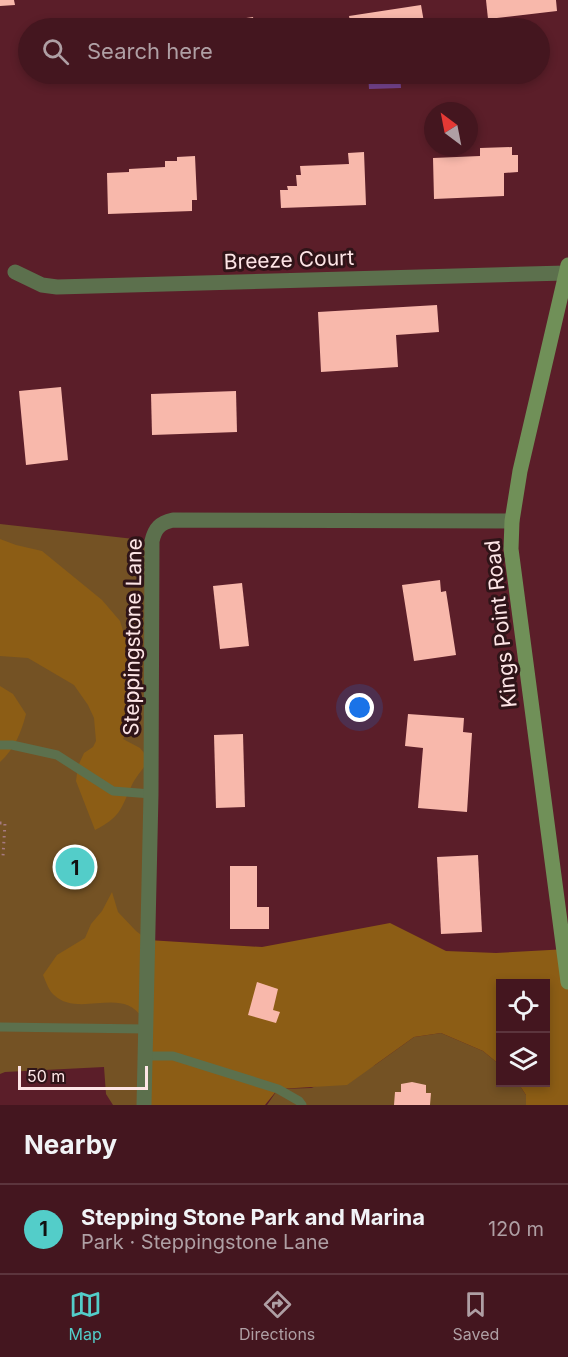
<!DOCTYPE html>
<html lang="en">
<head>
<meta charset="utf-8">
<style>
  :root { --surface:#44161f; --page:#4e232c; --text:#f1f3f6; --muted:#af9fa4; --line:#5c353d; --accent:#53cdc9 }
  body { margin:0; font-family:Inter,sans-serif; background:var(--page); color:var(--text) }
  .controls { position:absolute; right:18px; bottom:18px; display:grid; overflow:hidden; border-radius:0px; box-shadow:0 3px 9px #0003 }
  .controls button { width:54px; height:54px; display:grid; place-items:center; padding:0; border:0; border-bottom:2px solid var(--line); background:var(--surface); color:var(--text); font:30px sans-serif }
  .compass { position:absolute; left:424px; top:102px; width:54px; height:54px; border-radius:50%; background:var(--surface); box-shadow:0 3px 9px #0003; rotate:328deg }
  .scale { position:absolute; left:18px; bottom:15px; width:130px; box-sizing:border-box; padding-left:6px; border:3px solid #fde5e6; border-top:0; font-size:16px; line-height:21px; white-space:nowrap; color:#fde5e6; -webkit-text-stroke:4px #2f1418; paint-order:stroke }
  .you { position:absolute; left:360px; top:708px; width:21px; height:21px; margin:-15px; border:4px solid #fff; border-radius:50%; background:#1a73e8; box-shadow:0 0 0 9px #1a73e833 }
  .badge { display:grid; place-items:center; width:39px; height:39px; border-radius:50%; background:var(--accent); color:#111; font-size:20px; font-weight:700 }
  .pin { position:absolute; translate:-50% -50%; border:3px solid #fff; box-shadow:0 2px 6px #0006 }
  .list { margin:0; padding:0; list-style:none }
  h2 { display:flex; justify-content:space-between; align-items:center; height:78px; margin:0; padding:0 24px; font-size:26px }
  h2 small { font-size:20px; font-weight:400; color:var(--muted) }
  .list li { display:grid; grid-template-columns:39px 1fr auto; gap:18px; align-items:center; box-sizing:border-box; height:90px; padding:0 24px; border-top:2px solid var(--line) }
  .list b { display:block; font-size:22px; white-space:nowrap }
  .list p { margin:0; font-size:20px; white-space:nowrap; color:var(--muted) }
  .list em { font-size:20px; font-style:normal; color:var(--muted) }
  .icon { flex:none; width:33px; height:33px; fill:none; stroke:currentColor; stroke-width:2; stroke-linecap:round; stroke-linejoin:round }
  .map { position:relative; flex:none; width:568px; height:1105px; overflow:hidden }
  .search { position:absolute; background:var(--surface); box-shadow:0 3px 9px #0003; left:18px; right:18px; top:18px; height:66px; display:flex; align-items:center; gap:15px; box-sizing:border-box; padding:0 21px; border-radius:33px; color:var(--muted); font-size:22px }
  .sheet { height:168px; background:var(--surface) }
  nav { display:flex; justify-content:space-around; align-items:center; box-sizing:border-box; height:84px; border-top:2px solid var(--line); background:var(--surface); font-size:16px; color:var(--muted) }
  nav a { display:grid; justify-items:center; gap:3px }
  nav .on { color:var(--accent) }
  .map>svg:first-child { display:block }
</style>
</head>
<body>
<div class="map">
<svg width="568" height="1105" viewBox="0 0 568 1105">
  <rect width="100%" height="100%" fill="#5b1e29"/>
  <!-- green -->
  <g fill="#745224">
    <polygon points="0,524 152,541 144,1105 113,1105 106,1094 104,1067 5,1072 0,1074"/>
    <polygon points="441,1033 483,1051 500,1065 500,1082 518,1083 526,1095 526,1105 267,1105 278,1089 311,1088 375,1065 414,1037"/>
  </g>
  <!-- forest -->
  <g fill="#8c5d15">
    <path d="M0 539 16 545 42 551 102 600 120 621 135 669 132 701 130 705 123 710 130 712 136 721 123 739 140 748 149 759C144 769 135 777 131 787 120 811 120 817 95 830L76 781 78 766 84 753 93 747 96 741 94 718 88 705 74 685 28 658 0 656Z"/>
    <path d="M0 686 13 694 26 714C21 733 15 748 0 762Z"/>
    <path d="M112 892 118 912 136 931 148 940 262 947 390 923 446 951 496 953 568 949V1105H526V1095L518 1083 546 1082V984H500V1065L483 1051 441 1033 414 1037 347 1085 278 1089 265 1105H144C144 1089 149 1038 145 1025 129 981 80 1020 54 995 49 991 46 982 43 975L57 955 85 938 91 924 102 911Z"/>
  </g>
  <!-- water -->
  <polygon fill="#774592" points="368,74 400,74 401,88 369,89"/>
  <!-- building -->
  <g fill="#f8b8ab">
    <polygon points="0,0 14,0 15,5 0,6"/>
    <polygon points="486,0 556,0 557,11 488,19"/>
    <polygon points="421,5 425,28 351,28 349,16"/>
    <polygon points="253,17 255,28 185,28 185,27"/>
    <polygon points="512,147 512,155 518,155 518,172 504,173 504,196 434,199 433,158 480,156 480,148"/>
    <polygon points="364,152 366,205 281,208 280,190 288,190 287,186 297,186 296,175 301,175 300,166 349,164 348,153"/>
    <polygon points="195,156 197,200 192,200 192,211 108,214 107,173 129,172 129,169 165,167 165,161 177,161 177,157"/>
    <polygon points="437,305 439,332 396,335 398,367 321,372 318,312"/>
    <polygon points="61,387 68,460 26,465 19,391"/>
    <polygon points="236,391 237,432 152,435 151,394"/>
    <polygon points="440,580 441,592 446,591 456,655 414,661 402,585"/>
    <polygon points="242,583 249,646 220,649 213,586"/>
    <polygon points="408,714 464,718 463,732 472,733 467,812 418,808 423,748 405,746"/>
    <polygon points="243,734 245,807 216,808 214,735"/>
    <polygon points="478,855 482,932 441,934 437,857"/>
    <polygon points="230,866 257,866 257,907 269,907 269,929 230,929"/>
    <polygon points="257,982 278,989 273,1010 280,1012 276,1023 248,1015"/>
    <polygon points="412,1082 426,1085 426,1093 431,1093 430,1105 394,1105 395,1092 401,1092 401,1084"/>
  </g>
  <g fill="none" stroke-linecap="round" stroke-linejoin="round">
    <!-- path -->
    <polyline stroke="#a67a80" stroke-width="3" stroke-dasharray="1.5 4.5" stroke-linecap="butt" points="0,823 5,823 3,856 0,856"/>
    <!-- lane -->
    <g stroke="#5c704d" stroke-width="9">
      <polyline points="0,745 12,745 57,755 113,791 151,794"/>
      <polyline points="0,1027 146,1029"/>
      <polyline points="145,1056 173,1056 278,1089 299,1101 302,1105"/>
    </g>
    <!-- street -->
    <g stroke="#5c704d" stroke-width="15">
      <polyline points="15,272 42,285 57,287 566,273"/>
      <path d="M144 1105 151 794 152 541C155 528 160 523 173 520L512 521"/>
    </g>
    <!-- secondary -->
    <polyline stroke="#709058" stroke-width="15" points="568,265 520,471 512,521 511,549 568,982"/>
  </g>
  <g text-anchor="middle" stroke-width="6" stroke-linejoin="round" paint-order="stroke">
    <!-- street labels -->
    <g font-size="21" fill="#fde5e6" stroke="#2f1418">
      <text transform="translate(289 260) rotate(-2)" y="7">Breeze Court</text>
      <text transform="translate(501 624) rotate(-96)" y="7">Kings Point Road</text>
      <text transform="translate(133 637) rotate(-89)" y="7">Steppingstone Lane</text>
    </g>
  </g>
</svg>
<div class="controls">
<button><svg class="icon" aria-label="locate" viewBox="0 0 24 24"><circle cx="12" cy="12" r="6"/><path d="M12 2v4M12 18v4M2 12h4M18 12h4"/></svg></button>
<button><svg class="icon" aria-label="layers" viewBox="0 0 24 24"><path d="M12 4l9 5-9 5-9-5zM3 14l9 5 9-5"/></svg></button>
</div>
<svg class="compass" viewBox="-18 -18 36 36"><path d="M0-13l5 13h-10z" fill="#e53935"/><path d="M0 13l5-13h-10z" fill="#af9fa4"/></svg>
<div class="scale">50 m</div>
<div class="you"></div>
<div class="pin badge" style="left:75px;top:867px">1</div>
<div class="search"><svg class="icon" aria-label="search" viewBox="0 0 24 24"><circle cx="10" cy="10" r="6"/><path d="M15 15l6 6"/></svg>Search here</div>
</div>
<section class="sheet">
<h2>Nearby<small></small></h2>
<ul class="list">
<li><span class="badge">1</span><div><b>Stepping Stone Park and Marina</b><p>Park · Steppingstone Lane</p></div><em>120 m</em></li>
</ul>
</section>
<nav>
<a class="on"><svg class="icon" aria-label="map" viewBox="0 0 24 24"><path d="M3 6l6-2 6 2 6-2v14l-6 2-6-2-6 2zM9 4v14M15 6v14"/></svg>Map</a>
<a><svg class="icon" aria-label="directions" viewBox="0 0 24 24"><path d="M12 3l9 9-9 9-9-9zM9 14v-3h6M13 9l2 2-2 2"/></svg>Directions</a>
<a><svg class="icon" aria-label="saved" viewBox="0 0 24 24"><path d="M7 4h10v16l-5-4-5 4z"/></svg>Saved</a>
</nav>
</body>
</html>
